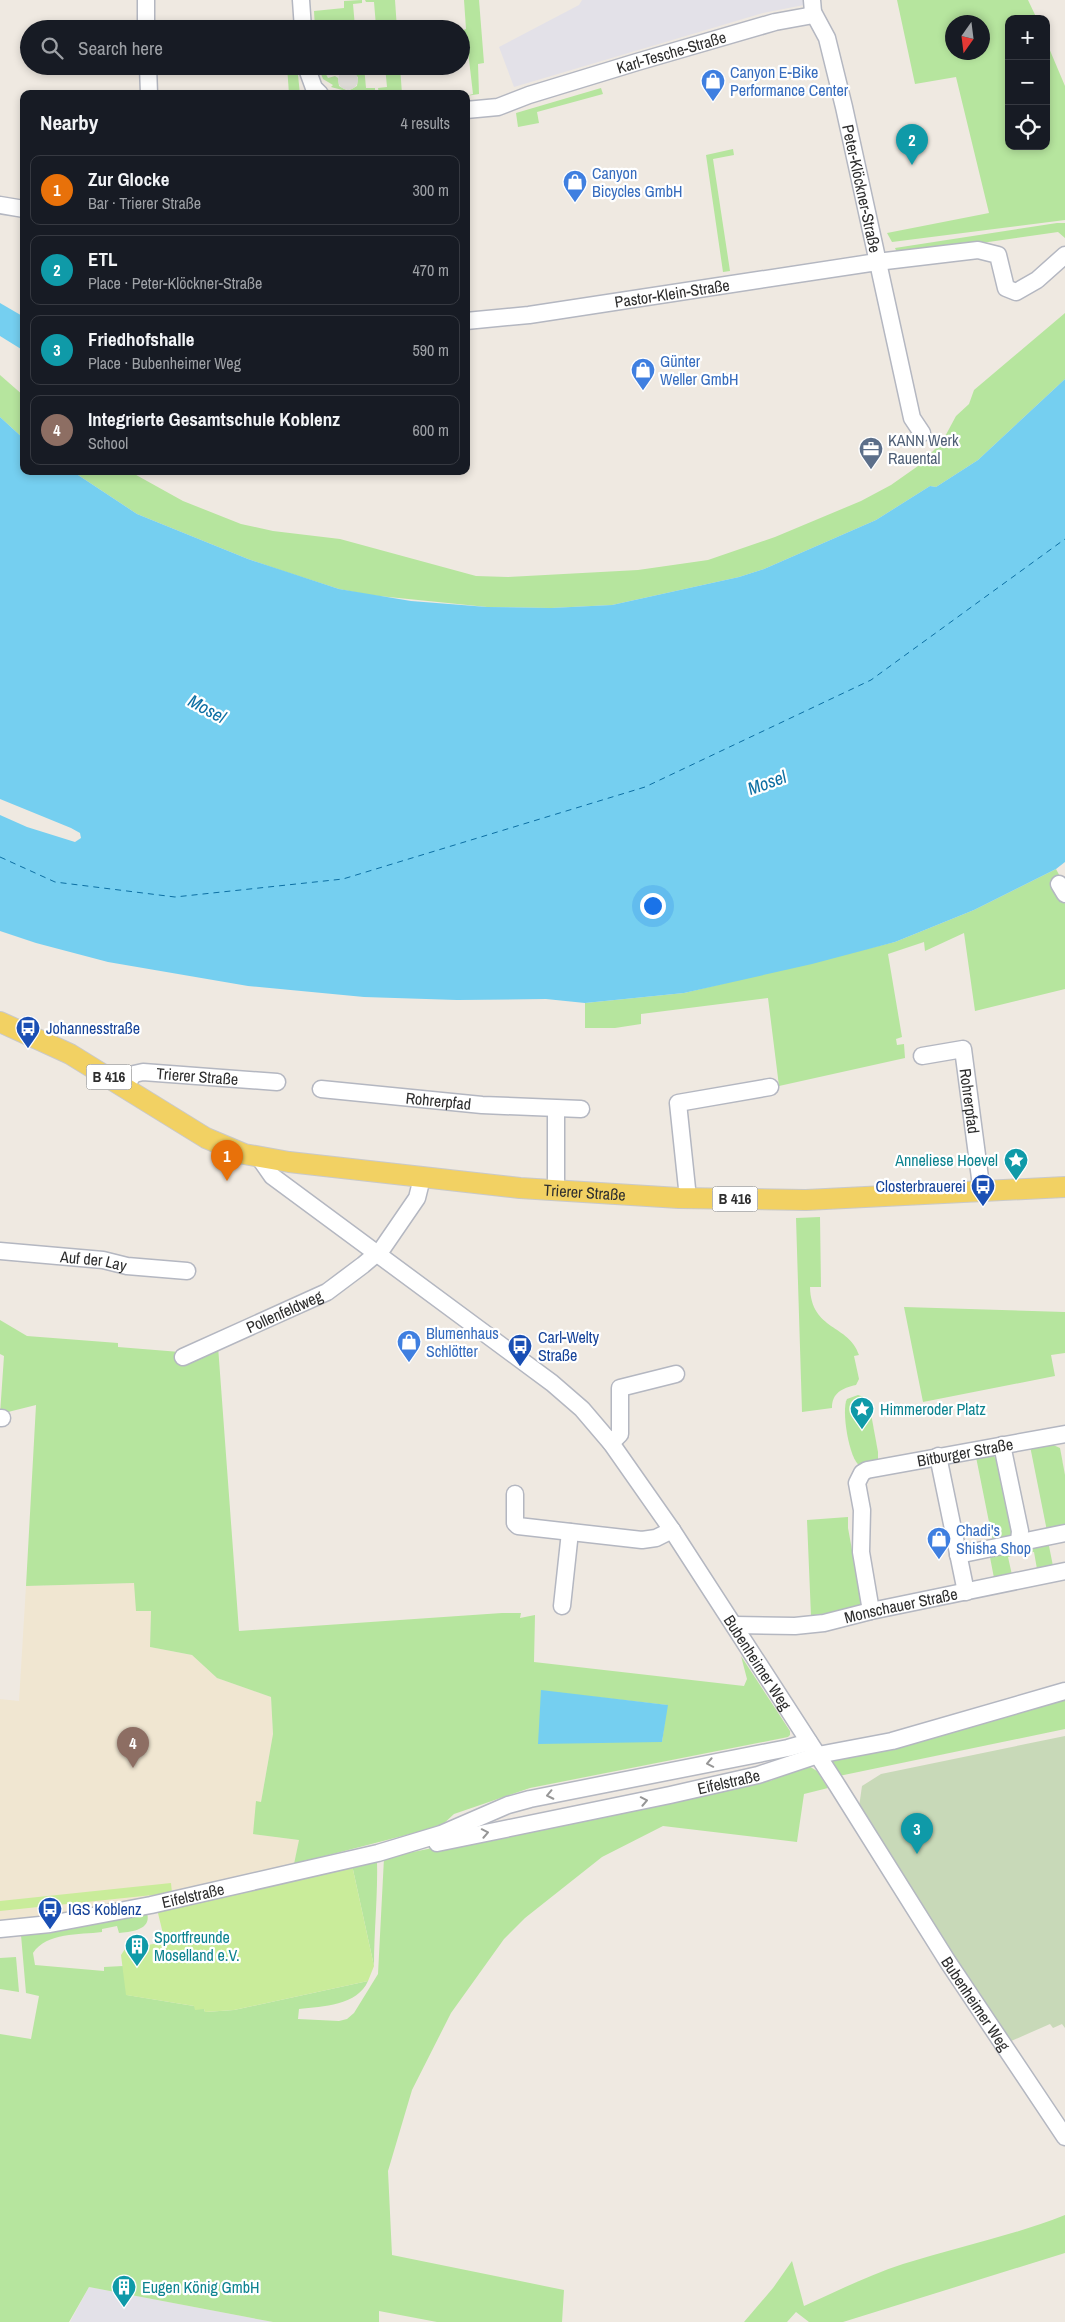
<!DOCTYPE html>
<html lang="en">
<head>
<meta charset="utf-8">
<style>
  :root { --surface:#171b24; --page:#20242c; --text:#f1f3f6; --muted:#9ea1a6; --line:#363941; --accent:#0b8043 }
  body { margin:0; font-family:"Archivo Narrow",sans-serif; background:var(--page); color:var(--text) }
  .controls { position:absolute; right:15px; top:15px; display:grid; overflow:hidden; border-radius:10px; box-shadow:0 2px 8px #0003 }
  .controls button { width:45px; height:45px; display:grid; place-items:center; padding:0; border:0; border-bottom:1px solid var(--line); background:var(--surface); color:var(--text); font:25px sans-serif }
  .compass { position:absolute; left:945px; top:15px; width:45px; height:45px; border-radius:50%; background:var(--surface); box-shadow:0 2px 8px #0003; rotate:194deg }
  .you { position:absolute; left:652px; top:905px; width:18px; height:18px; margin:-12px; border:4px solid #fff; border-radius:50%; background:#1a73e8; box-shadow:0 0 0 8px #1a73e833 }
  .badge { display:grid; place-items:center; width:32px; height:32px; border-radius:50%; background:var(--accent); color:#fff; font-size:16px; font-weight:700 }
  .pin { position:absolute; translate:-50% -41px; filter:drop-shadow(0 1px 2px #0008) }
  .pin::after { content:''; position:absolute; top:26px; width:18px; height:15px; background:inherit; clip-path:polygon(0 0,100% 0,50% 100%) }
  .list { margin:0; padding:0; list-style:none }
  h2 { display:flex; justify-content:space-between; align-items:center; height:65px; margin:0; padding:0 20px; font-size:21px }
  h2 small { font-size:16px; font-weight:400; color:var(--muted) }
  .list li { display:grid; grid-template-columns:32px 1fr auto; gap:15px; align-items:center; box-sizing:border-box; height:70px; margin:0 10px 10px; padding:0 10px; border:1px solid var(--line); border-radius:10px }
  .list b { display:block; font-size:19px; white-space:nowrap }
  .list p { margin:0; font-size:16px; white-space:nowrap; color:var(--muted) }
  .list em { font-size:16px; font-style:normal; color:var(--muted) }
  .icon { flex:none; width:28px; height:28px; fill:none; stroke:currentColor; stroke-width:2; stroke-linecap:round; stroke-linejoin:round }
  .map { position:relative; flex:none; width:1065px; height:2322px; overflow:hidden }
  .search { position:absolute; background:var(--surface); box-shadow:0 2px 8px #0003; left:20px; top:20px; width:450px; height:55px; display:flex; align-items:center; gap:12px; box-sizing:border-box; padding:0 18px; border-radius:28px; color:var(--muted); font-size:19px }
  .panel { position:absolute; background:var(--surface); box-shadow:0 2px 8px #0003; left:20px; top:90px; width:450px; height:385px; border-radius:10px }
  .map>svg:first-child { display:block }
</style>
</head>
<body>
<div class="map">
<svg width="1065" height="2322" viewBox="0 0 1065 2322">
  <rect width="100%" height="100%" fill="#efe9e1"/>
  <!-- industrial -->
  <g fill="#e3e1e8">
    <polygon points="582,0 805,0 804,5 763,13 514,87 499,47 579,5"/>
    <polygon points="89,2287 273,2322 70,2322"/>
  </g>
  <!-- education -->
  <polygon fill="#f0e6d1" points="134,1583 151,1610 150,1647 192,1655 217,1678 271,1697 273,1734 261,1802 253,1834 299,1840 294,1864 171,1894 24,1919 0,1921 0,1699 19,1701 26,1586"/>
  <!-- green -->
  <g fill="#b6e59e" fill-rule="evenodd">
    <polygon points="362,0 362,3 353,4 355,27 315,29 314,11 344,8 344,1"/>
    <polygon points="365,0 395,0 397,29 381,29 381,26 376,26 374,2 366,2"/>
    <polygon points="464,0 479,0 484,63 478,64 479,94 466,96 473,94 468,51 466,50 465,41 461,41 461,38 464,38 463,30 466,29"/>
    <path d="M897 0H1028L1037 19H1009V146H1046V41L1065 86V220L892 242 887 233 989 213 956 77 915 84ZM952 22H982V52H952Z"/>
    <polygon points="287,66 297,66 300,94 289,94"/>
    <polygon points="318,66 325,66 323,69 328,78 335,76 338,78 339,86 348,91 357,86 358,77 345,70 344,66 364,66 366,88 375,88 375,94 357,94 331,87 333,85 323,79"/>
    <polygon points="385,66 400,66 402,94 379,94 378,88 387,87"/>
    <polygon points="601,88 603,94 537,112 539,123 518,127 516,113"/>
    <polygon points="733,149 734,155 713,159 730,271 723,272 706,155"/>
    <polygon points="1057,223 1065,223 1065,238 1058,232 898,255 895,248"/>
    <polygon points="1065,313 1065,379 978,460 936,487 930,486 876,520 764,569 739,577 612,605 551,608 487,607 369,595 339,589 283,571 248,559 137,514 72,471 129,471 183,501 241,524 273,531 340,539 476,576 508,577 638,570 708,560 775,537 861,501 891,485 918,466 942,442 956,416 969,404 974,390"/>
    <polygon points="0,375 24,396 24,439 0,417"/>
    <polygon points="1056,869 1065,886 1062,897 1065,904 1065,989 975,1011 964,933 925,951 924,942 888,954 902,1037 896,1039 897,1045 904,1044 905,1058 779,1086 768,998 641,1014 641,1024 615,1028 585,1028 585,1003 684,993 895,942 974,910"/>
    <path d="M820 1217 821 1287H810C811 1331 849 1324 859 1355L854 1356 859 1379 856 1385C842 1388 832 1393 832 1408L802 1412 796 1218Z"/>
    <polygon points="904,1307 1065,1312 1065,1353 1051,1355 1055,1376 923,1402"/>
    <path d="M0 1320 27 1336 118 1343V1347L180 1352 218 1346 239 1631 502 1613H521L520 1618 535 1615 534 1662 744 1686 747 1679 741 1656 790 1731V1735L788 1737 530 1788 454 1814 441 1826 294 1864 299 1840 253 1834 256 1801 261 1802 273 1734 271 1697 217 1678 192 1655 150 1647 151 1611H136L134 1583 26 1586 36 1405 0 1414 4 1356 0 1354ZM541 1691 667 1705 662 1742Z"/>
    <path d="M858 1395 864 1397 869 1403 878 1452V1460L860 1466C849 1460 841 1409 847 1399Z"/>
    <polygon points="1051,1444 1060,1448 1065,1475 1065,1527 1047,1531 1030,1446"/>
    <polygon points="993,1455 996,1459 999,1458 1015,1532 1012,1536 993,1542 976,1457"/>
    <polygon points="848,1517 848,1528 862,1604 860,1607 811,1616 807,1520"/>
    <polygon points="1048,1541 1053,1566 1037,1569 1034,1552 1026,1553 1025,1546"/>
    <polygon points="1015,1548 1016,1555 1008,1557 1012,1575 994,1578 989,1552"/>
    <polygon points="1065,1697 1065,1729 839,1776 831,1764 832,1760"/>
    <path d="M807 1765 817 1771 828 1788 804 1794 797 1842 663 1826 602 1857 525 1918 504 1939 451 2013 412 2090 388 2171 392 2255 564 2290 562 2322H437L379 2311V2322H273L89 2287 69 2322H0V2034L31 2039 39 1996 26 1993 21 1935 53 1933 55 1928 147 1913C152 1930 131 1932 119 1933L117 1926 102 1929V1932C79 1935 47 1932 33 1953L35 1965 104 1971V1967L123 1966 127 1995 194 2006 204 2009 205 2012 234 2010 368 1981C357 2006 323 2006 299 2009L298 2019 339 2021 347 2019 354 2013 378 1974 384 1858 758 1781H770Z"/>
    <path d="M377 1859C378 1895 374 1930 374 1966L352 1865Z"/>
    <polygon points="16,1957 19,1992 0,1989 0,1958"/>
    <path d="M1065 2215V2253L843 2322H809L796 2312 787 2322H744L773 2288 792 2261 804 2306C837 2291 869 2275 903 2264 957 2247 1012 2236 1065 2215Z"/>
  </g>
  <!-- cemetery -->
  <polygon fill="#c8d9b8" points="1065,1736 1065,2028 1062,2024 1053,2028 1050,2024 1009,2042 956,1963 859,1807 862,1786 881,1774"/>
  <!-- pitch -->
  <g fill="#c9ec9a">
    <polygon points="352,1865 374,1966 368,1981 234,2010 205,2012 204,2009 195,2010 194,2006 126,1995 121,1955 125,1949 165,1942 157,1909"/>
    <polygon points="171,1883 172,1893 0,1911 0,1901"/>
  </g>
  <!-- plaza -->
  <circle fill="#dfdcd8" cx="348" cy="80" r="10"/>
  <!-- water -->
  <g fill="#75cff0">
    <polygon points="0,303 24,317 24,343 21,349 0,336"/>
    <polygon points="1065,379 1065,862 1056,869 974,910 895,942 812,964 684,993 585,1003 546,999 457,1000 364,997 248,986 108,962 36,943 0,931 0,815 27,827 75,842 81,838 80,833 71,828 0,799 0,417 24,439 24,471 72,471 137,514 248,559 339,589 411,601 487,607 551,608 612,605 739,577 764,569 876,520 930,486 936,487 978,460"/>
    <polygon points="541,1690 668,1705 662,1742 538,1744"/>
  </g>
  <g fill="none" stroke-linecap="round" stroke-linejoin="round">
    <!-- ferry -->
    <polyline stroke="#0d6fa3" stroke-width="1" stroke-dasharray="6 5" stroke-linecap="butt" points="0,857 55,882 175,897 343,879 645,787 871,680 1065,539"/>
    <defs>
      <g id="minor">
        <polyline points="146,0 146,29"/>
        <polyline points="301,0 303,29"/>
        <path id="s1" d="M812 0 813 12 827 38 844 107 912 418 922 433"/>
        <polyline points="148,66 149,94"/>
        <polyline points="306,66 314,88 320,94"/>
        <path id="s2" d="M466 110 498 107 529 95 637 62 775 22 808 16 813 12"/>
        <polyline points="0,205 24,209"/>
        <path id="s3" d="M466 321 529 315 877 262 978 250 998 255 1006 288 1016 292 1037 280 1065 255"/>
        <polyline points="1059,884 1065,894"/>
        <path id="s4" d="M922 1056 963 1049 982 1193"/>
        <path id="s5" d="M124 1087 134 1074 143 1072 277 1082"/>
        <path id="s6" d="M321 1089 482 1105 581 1109"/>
        <path id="s7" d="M258 1156 272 1176 552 1383 582 1409 611 1443 672 1530 837 1785 948 1962 1065 2137"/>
        <polyline points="556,1191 556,1110"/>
        <polyline points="688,1198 678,1103 770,1087"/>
        <path id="s8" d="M0 1251 103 1260 127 1266 187 1271"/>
        <path id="s9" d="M183 1357 327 1292 363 1265 382 1249 417 1198 422 1178"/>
        <polyline points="0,1418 2,1418"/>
        <polyline points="611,1443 620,1434 620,1388 676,1374"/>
        <polyline points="1002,1445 1020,1531 1019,1542"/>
        <polyline points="938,1456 966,1592"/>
        <polyline points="515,1494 515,1523 518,1526 642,1540 656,1538 672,1530"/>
        <polyline points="958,1555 1065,1533"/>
        <polyline points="562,1606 570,1532"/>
        <path id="s10" d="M871 1611 861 1552 862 1510 857 1483 862 1473 867 1470 1065 1434"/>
        <path id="s11" d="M734 1625 795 1626 824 1623 871 1611 1065 1571"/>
        <path id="s12" d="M437 1843 670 1795 758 1775 818 1755 892 1741 1065 1691"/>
        <path id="s13" d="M0 1929 50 1924 151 1905 378 1853 441 1834 508 1805 530 1799 788 1748 809 1742"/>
      </g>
      <g id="major">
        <path id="s14" d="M0 1022 70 1054 206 1138 244 1154 289 1162 520 1188 679 1198 806 1200 1065 1187"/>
      </g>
    </defs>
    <!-- minor casing -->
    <use href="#minor" stroke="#b4b7c1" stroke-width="19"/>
    <!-- major casing -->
    <use href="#major" stroke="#c9c9c9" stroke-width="22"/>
    <!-- minor -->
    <use href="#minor" stroke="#fff" stroke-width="16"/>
    <!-- major -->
    <use href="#major" stroke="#f2d163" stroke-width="20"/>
  </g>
  <!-- one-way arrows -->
  <defs><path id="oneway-chevron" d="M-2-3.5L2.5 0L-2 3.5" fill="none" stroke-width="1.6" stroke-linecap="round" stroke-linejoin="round" transform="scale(1.25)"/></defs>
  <g stroke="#969696">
    <use href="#oneway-chevron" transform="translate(710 1763) rotate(169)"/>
    <use href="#oneway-chevron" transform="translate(550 1795) rotate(168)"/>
    <use href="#oneway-chevron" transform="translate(644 1801) rotate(-11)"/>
    <use href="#oneway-chevron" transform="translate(485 1833) rotate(-11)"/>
  </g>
  <!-- icons -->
  <defs>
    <symbol id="shop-pin" viewBox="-11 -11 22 30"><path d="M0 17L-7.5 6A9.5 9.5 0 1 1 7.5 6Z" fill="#3f7fe0" stroke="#fff"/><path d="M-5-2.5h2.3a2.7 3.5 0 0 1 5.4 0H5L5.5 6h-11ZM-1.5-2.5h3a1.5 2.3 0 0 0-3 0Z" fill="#fff"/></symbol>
    <symbol id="office-pin" viewBox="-11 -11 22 30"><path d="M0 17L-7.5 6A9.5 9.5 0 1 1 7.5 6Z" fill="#5c6f8a" stroke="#fff"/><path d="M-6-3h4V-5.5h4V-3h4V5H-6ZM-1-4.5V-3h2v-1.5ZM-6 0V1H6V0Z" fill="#fff"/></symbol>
    <symbol id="bus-pin" viewBox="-11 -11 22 30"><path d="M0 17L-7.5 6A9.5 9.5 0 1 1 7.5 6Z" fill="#1a4fb4" stroke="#fff"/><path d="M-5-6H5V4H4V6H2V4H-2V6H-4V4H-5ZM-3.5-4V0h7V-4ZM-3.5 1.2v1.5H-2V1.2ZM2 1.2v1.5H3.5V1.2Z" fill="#fff"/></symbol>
    <symbol id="sight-pin" viewBox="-11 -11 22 30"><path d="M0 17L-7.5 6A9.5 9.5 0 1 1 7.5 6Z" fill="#0f9aa8" stroke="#fff"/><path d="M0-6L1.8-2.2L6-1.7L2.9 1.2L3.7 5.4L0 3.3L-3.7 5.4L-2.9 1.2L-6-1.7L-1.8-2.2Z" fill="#fff"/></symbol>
    <symbol id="building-pin" viewBox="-11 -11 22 30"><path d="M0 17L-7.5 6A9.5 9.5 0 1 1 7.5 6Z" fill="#0f9aa8" stroke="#fff"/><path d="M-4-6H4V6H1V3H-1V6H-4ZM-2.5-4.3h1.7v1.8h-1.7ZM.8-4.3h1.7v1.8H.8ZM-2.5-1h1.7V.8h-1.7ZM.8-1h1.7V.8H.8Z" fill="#fff"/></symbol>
  </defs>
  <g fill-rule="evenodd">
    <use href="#shop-pin" x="699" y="67" width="28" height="38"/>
    <use href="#shop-pin" x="561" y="168" width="28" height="38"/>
    <use href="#shop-pin" x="629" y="356" width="28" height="38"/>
    <use href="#office-pin" x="857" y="435" width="28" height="38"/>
    <use href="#bus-pin" x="14" y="1014" width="28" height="38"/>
    <use href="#sight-pin" x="1002" y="1146" width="28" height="38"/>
    <use href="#bus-pin" x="969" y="1172" width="28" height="38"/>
    <use href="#shop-pin" x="395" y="1328" width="28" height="38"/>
    <use href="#bus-pin" x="506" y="1332" width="28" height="38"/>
    <use href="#sight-pin" x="848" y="1395" width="28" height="38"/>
    <use href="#shop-pin" x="925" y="1525" width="28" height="38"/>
    <use href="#bus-pin" x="36" y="1895" width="28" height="38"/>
    <use href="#building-pin" x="123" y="1932" width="28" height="38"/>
    <use href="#building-pin" x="110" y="2273" width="28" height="38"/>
  </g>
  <g text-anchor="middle" stroke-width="4.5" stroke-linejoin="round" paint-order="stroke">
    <!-- shield labels -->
    <g fill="#fff" stroke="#6d6d6d" stroke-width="1">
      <rect x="86.5" y="1064.5" width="45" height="25" rx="4"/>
      <rect x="712.5" y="1186.5" width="45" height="25" rx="4"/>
    </g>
    <g font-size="15" font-weight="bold" fill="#2e2e2e">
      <text x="109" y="1082">B 416</text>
      <text x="735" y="1204">B 416</text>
    </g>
    <!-- street labels -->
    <g font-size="16" fill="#2e2e2e" stroke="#fff">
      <text dy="6" stroke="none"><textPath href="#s2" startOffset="214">Karl-Tesche-Straße</textPath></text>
      <text dy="6" stroke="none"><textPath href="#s1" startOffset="196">Peter-Klöckner-Straße</textPath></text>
      <text dy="6" stroke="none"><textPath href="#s3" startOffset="208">Pastor-Klein-Straße</textPath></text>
      <text dy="6" stroke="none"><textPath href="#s5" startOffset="80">Trierer Straße</textPath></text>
      <text dy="6" stroke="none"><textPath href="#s4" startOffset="94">Rohrerpfad</textPath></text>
      <text dy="6" stroke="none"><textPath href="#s6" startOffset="118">Rohrerpfad</textPath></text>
      <text dy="6" stroke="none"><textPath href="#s14" startOffset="621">Trierer Straße</textPath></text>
      <text dy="6" stroke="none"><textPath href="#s8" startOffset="94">Auf der Lay</textPath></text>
      <text dy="6" stroke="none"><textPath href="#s9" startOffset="111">Pollenfeldweg</textPath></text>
      <text dy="6" stroke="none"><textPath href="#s10" startOffset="246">Bitburger Straße</textPath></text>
      <text dy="6" stroke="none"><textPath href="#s11" startOffset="169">Monschauer Straße</textPath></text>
      <text dy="6" stroke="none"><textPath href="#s7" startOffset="721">Bubenheimer Weg</textPath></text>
      <text dy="6" stroke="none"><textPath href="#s12" startOffset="298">Eifelstraße</textPath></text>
      <text dy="6" stroke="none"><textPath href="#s13" startOffset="196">Eifelstraße</textPath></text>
      <text dy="6" stroke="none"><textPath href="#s7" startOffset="1126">Bubenheimer Weg</textPath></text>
    </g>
    <!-- shop labels -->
    <g font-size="16" fill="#366cbe" stroke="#fff" text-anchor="start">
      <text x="730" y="78">Canyon E-Bike<tspan x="730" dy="18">Performance Center</tspan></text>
      <text x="592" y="179">Canyon<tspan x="592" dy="18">Bicycles GmbH</tspan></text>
      <text x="660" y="367">Günter<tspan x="660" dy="18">Weller GmbH</tspan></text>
      <text x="426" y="1339">Blumenhaus<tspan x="426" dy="18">Schlötter</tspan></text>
      <text x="956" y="1536">Chadi's<tspan x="956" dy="18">Shisha Shop</tspan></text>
    </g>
    <!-- service labels -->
    <g font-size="16" fill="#4e5e75" stroke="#fff" text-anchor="start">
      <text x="888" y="446">KANN Werk<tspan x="888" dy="18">Rauental</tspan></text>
    </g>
    <!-- transit labels -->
    <g font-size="16" fill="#164399" stroke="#fff" text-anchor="start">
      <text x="46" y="1034">Johannesstraße</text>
      <text x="966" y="1192" text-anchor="end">Closterbrauerei</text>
      <text x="538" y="1343">Carl-Welty<tspan x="538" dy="18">Straße</tspan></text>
      <text x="68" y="1915">IGS Koblenz</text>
    </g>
    <!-- culture labels -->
    <g font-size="16" fill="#0d838f" stroke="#fff" text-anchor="start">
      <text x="998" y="1166" text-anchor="end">Anneliese Hoevel</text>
      <text x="880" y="1415">Himmeroder Platz</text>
      <text x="154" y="1943">Sportfreunde<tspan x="154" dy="18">Moselland e.V.</tspan></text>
      <text x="142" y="2293">Eugen König GmbH</text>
    </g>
    <!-- water labels -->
    <g font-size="18" font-style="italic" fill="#0d6fa3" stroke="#fff">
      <text transform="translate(207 709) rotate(29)" y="6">Mosel</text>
      <text transform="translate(767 783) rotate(-20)" y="6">Mosel</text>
    </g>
  </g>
</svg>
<div class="controls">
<button>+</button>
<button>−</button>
<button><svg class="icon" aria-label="locate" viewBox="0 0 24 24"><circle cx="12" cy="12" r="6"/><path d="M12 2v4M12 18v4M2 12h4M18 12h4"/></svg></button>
</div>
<svg class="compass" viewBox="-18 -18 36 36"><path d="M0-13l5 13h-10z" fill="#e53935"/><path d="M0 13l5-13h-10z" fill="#9ea1a6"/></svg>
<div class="you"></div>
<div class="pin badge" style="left:227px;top:1181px;background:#e8710a">1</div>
<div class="pin badge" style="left:912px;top:165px;background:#0f9aa8">2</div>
<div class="pin badge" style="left:917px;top:1854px;background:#0f9aa8">3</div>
<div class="pin badge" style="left:133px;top:1768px;background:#8d6e63">4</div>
<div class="search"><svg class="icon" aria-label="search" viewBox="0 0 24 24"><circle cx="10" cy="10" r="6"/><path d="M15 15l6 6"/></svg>Search here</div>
<section class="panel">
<h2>Nearby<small>4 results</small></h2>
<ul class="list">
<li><span class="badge" style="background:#e8710a">1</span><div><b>Zur Glocke</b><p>Bar · Trierer Straße</p></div><em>300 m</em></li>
<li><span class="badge" style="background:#0f9aa8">2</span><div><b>ETL</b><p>Place · Peter-Klöckner-Straße</p></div><em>470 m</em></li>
<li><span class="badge" style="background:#0f9aa8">3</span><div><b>Friedhofshalle</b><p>Place · Bubenheimer Weg</p></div><em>590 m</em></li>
<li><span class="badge" style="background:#8d6e63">4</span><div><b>Integrierte Gesamtschule Koblenz</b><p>School</p></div><em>600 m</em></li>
</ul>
</section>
</div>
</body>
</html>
